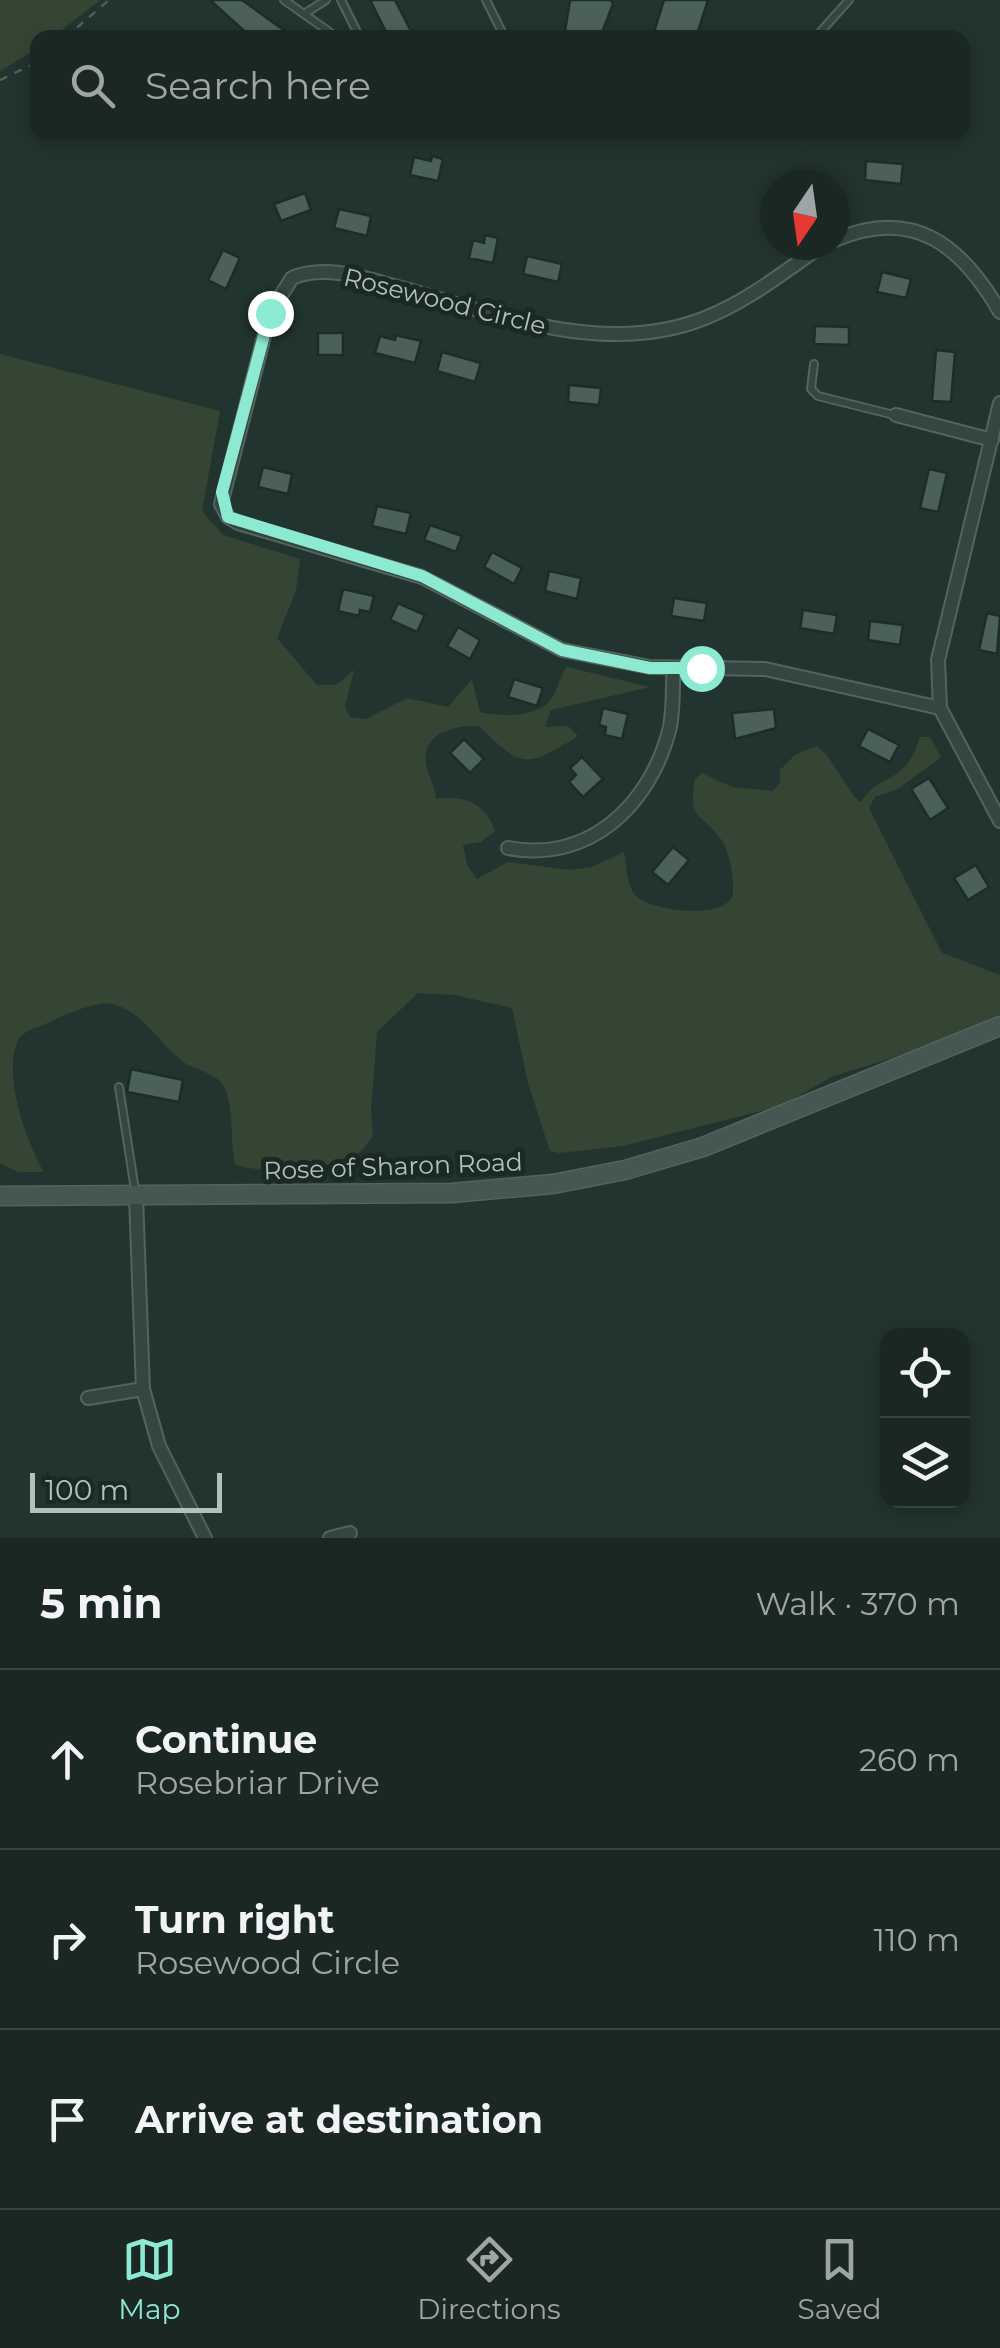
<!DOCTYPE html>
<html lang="en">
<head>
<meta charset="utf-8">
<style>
  :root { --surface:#1a2723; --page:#232f2b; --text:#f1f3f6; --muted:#9fa5a6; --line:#384441; --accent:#8cead2 }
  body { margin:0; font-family:Montserrat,sans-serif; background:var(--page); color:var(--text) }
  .controls { position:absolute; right:30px; bottom:30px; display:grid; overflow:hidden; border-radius:20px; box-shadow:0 5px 15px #0003 }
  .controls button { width:90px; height:90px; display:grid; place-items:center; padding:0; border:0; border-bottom:2px solid var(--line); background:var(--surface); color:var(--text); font:50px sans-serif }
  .compass { position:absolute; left:760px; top:170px; width:90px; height:90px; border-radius:50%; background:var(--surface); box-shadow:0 5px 15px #0003; rotate:193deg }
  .scale { position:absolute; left:30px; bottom:25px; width:192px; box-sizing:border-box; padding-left:10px; border:5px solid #b0c2bd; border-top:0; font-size:28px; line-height:35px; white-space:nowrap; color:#b0c2bd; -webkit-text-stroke:8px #1b2925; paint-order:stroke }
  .stop { position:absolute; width:30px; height:30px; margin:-22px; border:8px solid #8cead2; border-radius:50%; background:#fff }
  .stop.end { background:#8cead2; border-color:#fff; box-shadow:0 2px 10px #0008 }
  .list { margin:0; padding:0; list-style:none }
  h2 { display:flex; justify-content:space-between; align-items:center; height:130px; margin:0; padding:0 40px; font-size:42px }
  h2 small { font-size:32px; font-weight:400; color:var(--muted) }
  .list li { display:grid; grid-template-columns:65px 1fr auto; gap:30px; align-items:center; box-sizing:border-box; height:180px; padding:0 40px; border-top:2px solid var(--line) }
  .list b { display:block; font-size:38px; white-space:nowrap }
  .list p { margin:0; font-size:32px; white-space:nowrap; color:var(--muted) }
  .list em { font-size:32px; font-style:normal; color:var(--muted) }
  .icon { flex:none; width:55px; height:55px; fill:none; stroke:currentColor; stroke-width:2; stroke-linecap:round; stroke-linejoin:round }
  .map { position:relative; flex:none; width:1000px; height:1538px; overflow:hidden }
  .search { position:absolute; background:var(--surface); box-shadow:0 5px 15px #0003; left:30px; right:30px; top:30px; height:110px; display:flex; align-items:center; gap:25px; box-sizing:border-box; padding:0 35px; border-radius:20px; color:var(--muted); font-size:38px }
  .sheet { height:670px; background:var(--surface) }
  nav { display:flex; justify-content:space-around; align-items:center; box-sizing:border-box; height:140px; border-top:2px solid var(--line); background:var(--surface); font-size:28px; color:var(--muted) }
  nav a { display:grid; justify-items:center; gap:5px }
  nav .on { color:var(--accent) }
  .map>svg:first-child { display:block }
</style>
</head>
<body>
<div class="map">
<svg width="1000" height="1538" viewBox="0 0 1000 1538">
  <rect width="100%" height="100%" fill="#22342f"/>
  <!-- green -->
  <g fill="#354534">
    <polygon points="0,0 100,0 53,37 38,38 37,49 0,71"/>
    <path d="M0 354 220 411 202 511 223 535 300 559 296 591 277 638 317 685H336L354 670 345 707 350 717 366 719 407 698 448 707 472 679 480 712C500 717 538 718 552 698 559 688 559 676 567 667L650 687 551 710 545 727 568 726 578 736C525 769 522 768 479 726 453 725 418 734 427 768 430 779 435 787 436 799 463 795 486 803 495 831L481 842 463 845 467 865 477 879 508 862 569 870 592 867 624 852C627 865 626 887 637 897 653 911 732 922 733 891 734 877 729 849 720 838 699 811 688 820 695 779L702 773 732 787 773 791 780 782V770L795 755 816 746 827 755 855 798 861 802C880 771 905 787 920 737H930L941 757 898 789 875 797 869 808 942 953 1000 975V1014L936 1044 831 1077 781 1106 623 1146 559 1153 550 1151 528 1083 512 1008 455 995 418 993 377 1032 371 1110 373 1136C368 1142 363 1150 358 1154 338 1169 256 1175 235 1164 230 1140 234 1112 225 1089 218 1072 195 1071 182 1061 159 1043 143 1011 112 1004 96 1001 69 1013 54 1020 45 1025 27 1029 20 1037 0 1068 26 1142 44 1172H18L0 1163Z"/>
  </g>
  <!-- building -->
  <g fill="#4b605a" stroke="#1d2c27" stroke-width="2.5">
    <polygon points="210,0 242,0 295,38 252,38"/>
    <polygon points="370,0 395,0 412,33 389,38"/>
    <polygon points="570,0 611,0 613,4 600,38 565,31"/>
    <polygon points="664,0 708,0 696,38 652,38"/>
    <polygon points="432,156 443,159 438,181 410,175 414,157 431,161"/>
    <polygon points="866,161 903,164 901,184 865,180"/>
    <polygon points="305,193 311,210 281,221 274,204"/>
    <polygon points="339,209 371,216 367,236 334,228"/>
    <polygon points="485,235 498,238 493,263 469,258 473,240 484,243"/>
    <polygon points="223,250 240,258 226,289 208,280"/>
    <polygon points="527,256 562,264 558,282 523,274"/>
    <polygon points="882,272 911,279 906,298 877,292"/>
    <polygon points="815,326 849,327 849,345 814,344"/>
    <rect x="318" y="333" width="25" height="22"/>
    <polygon points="396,335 421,341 415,363 375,353 380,336 395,340"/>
    <polygon points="936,350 955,352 951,402 932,401"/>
    <polygon points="442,352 481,363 475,382 437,371"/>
    <polygon points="569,385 601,388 599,405 568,402"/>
    <polygon points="263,467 292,474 288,494 258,487"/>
    <polygon points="929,469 947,473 938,512 920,508"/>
    <polygon points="377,506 411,513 406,534 372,526"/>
    <polygon points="430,525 462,536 456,552 424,540"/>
    <polygon points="492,552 522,568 514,584 484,567"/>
    <polygon points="549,571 581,578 577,599 545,591"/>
    <polygon points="343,589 374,596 370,612 360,610 359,616 338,611"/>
    <polygon points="674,598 707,603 704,621 671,616"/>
    <polygon points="398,603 425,615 417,632 390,620"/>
    <polygon points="803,610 837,615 834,634 800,628"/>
    <polygon points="987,613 1000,616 997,654 979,650"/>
    <polygon points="870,621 903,625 900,645 868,640"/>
    <polygon points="458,627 480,640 470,659 447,646"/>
    <polygon points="514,679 543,688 537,706 508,697"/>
    <polygon points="603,708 628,714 622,739 605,735 606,727 599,725"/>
    <polygon points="774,709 776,728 735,739 732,713"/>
    <polygon points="868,729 899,745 890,762 859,746"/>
    <polygon points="464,739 484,759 470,773 450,753"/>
    <polygon points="582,757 603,779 583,797 569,782 576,775 570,768"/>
    <polygon points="929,778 948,808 930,820 911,789"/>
    <polygon points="673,847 689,860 668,885 652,872"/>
    <polygon points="976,865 989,887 968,900 954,878"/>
    <polygon points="131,1069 183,1080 179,1102 127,1092"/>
  </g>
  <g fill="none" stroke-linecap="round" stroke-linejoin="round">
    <defs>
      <g id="lane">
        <polyline points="284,0 338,38"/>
        <polyline points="341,0 360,38"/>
        <polyline points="486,0 505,38"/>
        <polyline points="304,14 326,0"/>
        <polyline points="815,38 849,0"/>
        <polyline points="814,364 811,389 818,396 894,415"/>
        <polyline points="119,1087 135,1190"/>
      </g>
      <g id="street">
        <path d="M835 240C914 206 962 246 1000 312"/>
        <path d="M823 245C785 271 748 301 705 318 608 357 500 316 405 289 370 280 327 263 292 278L270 313 221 504 228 517 238 523 422 577 562 650 650 667 765 669 940 708"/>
        <polyline points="1000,403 938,660 940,708 1000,821"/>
        <polyline points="896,415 992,440"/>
        <path d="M508 848C589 863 649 806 669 731 674 712 672 688 674 668"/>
        <polyline points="136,1196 143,1389 159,1446 205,1538"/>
        <polyline points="88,1398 143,1389"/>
        <polyline points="330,1538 350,1533"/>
      </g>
      <polyline id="secondary" points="0,1196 452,1193 553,1184 625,1170 703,1147 1000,1026"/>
    </defs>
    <!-- lane casing -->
    <use href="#lane" stroke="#53635e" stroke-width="10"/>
    <!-- street casing -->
    <use href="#street" stroke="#53635e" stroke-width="16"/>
    <!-- secondary casing -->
    <use href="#secondary" stroke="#53635e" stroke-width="21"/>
    <!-- path -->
    <g stroke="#4f6154" stroke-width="2.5" stroke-dasharray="8 8" stroke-linecap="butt">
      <polyline points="65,38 109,0"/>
      <polyline points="0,80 38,62"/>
    </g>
    <!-- lane -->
    <use href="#lane" stroke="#354540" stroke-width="6"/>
    <!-- street -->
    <use href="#street" stroke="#354540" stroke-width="12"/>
    <!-- secondary -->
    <use href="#secondary" stroke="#445753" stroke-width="18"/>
  </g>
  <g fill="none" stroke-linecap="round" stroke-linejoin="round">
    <!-- route -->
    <polyline stroke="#8cead2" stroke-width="12" points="270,313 222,492 228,517 422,576 562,650 650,668 701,668"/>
  </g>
  <g text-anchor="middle" stroke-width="10" stroke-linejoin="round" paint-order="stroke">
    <!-- street labels -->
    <g font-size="25" fill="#b0c2bd" stroke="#1b2925">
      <text transform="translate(445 301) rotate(14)" y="9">Rosewood Circle</text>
      <text transform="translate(393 1166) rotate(-2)" y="9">Rose of Sharon Road</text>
    </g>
  </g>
</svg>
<div class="controls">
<button><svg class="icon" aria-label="locate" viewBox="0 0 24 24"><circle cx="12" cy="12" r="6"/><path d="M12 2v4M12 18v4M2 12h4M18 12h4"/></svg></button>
<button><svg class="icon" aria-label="layers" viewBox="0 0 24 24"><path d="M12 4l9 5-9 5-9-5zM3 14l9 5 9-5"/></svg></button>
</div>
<svg class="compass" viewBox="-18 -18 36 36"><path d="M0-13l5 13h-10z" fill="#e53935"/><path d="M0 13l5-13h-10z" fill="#9fa5a6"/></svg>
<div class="scale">100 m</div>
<div class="stop" style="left:701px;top:668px"></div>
<div class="stop end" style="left:270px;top:313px"></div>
<div class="search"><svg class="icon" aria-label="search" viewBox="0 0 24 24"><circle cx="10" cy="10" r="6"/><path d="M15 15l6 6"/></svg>Search here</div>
</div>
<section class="sheet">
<h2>5 min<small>Walk · 370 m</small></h2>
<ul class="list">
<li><svg class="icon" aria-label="ahead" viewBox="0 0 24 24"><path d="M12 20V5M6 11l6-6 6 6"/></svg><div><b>Continue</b><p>Rosebriar Drive</p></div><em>260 m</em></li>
<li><svg class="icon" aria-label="right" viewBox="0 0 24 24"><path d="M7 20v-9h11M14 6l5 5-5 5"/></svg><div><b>Turn right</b><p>Rosewood Circle</p></div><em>110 m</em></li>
<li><svg class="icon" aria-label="arrive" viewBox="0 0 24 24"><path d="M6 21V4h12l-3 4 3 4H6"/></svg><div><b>Arrive at destination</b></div></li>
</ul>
</section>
<nav>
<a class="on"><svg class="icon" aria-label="map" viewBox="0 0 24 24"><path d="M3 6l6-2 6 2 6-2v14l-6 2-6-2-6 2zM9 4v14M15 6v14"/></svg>Map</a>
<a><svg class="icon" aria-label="directions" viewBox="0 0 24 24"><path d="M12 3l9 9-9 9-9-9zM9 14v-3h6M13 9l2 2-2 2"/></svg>Directions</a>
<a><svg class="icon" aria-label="saved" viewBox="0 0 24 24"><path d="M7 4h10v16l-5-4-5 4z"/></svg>Saved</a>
</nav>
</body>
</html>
